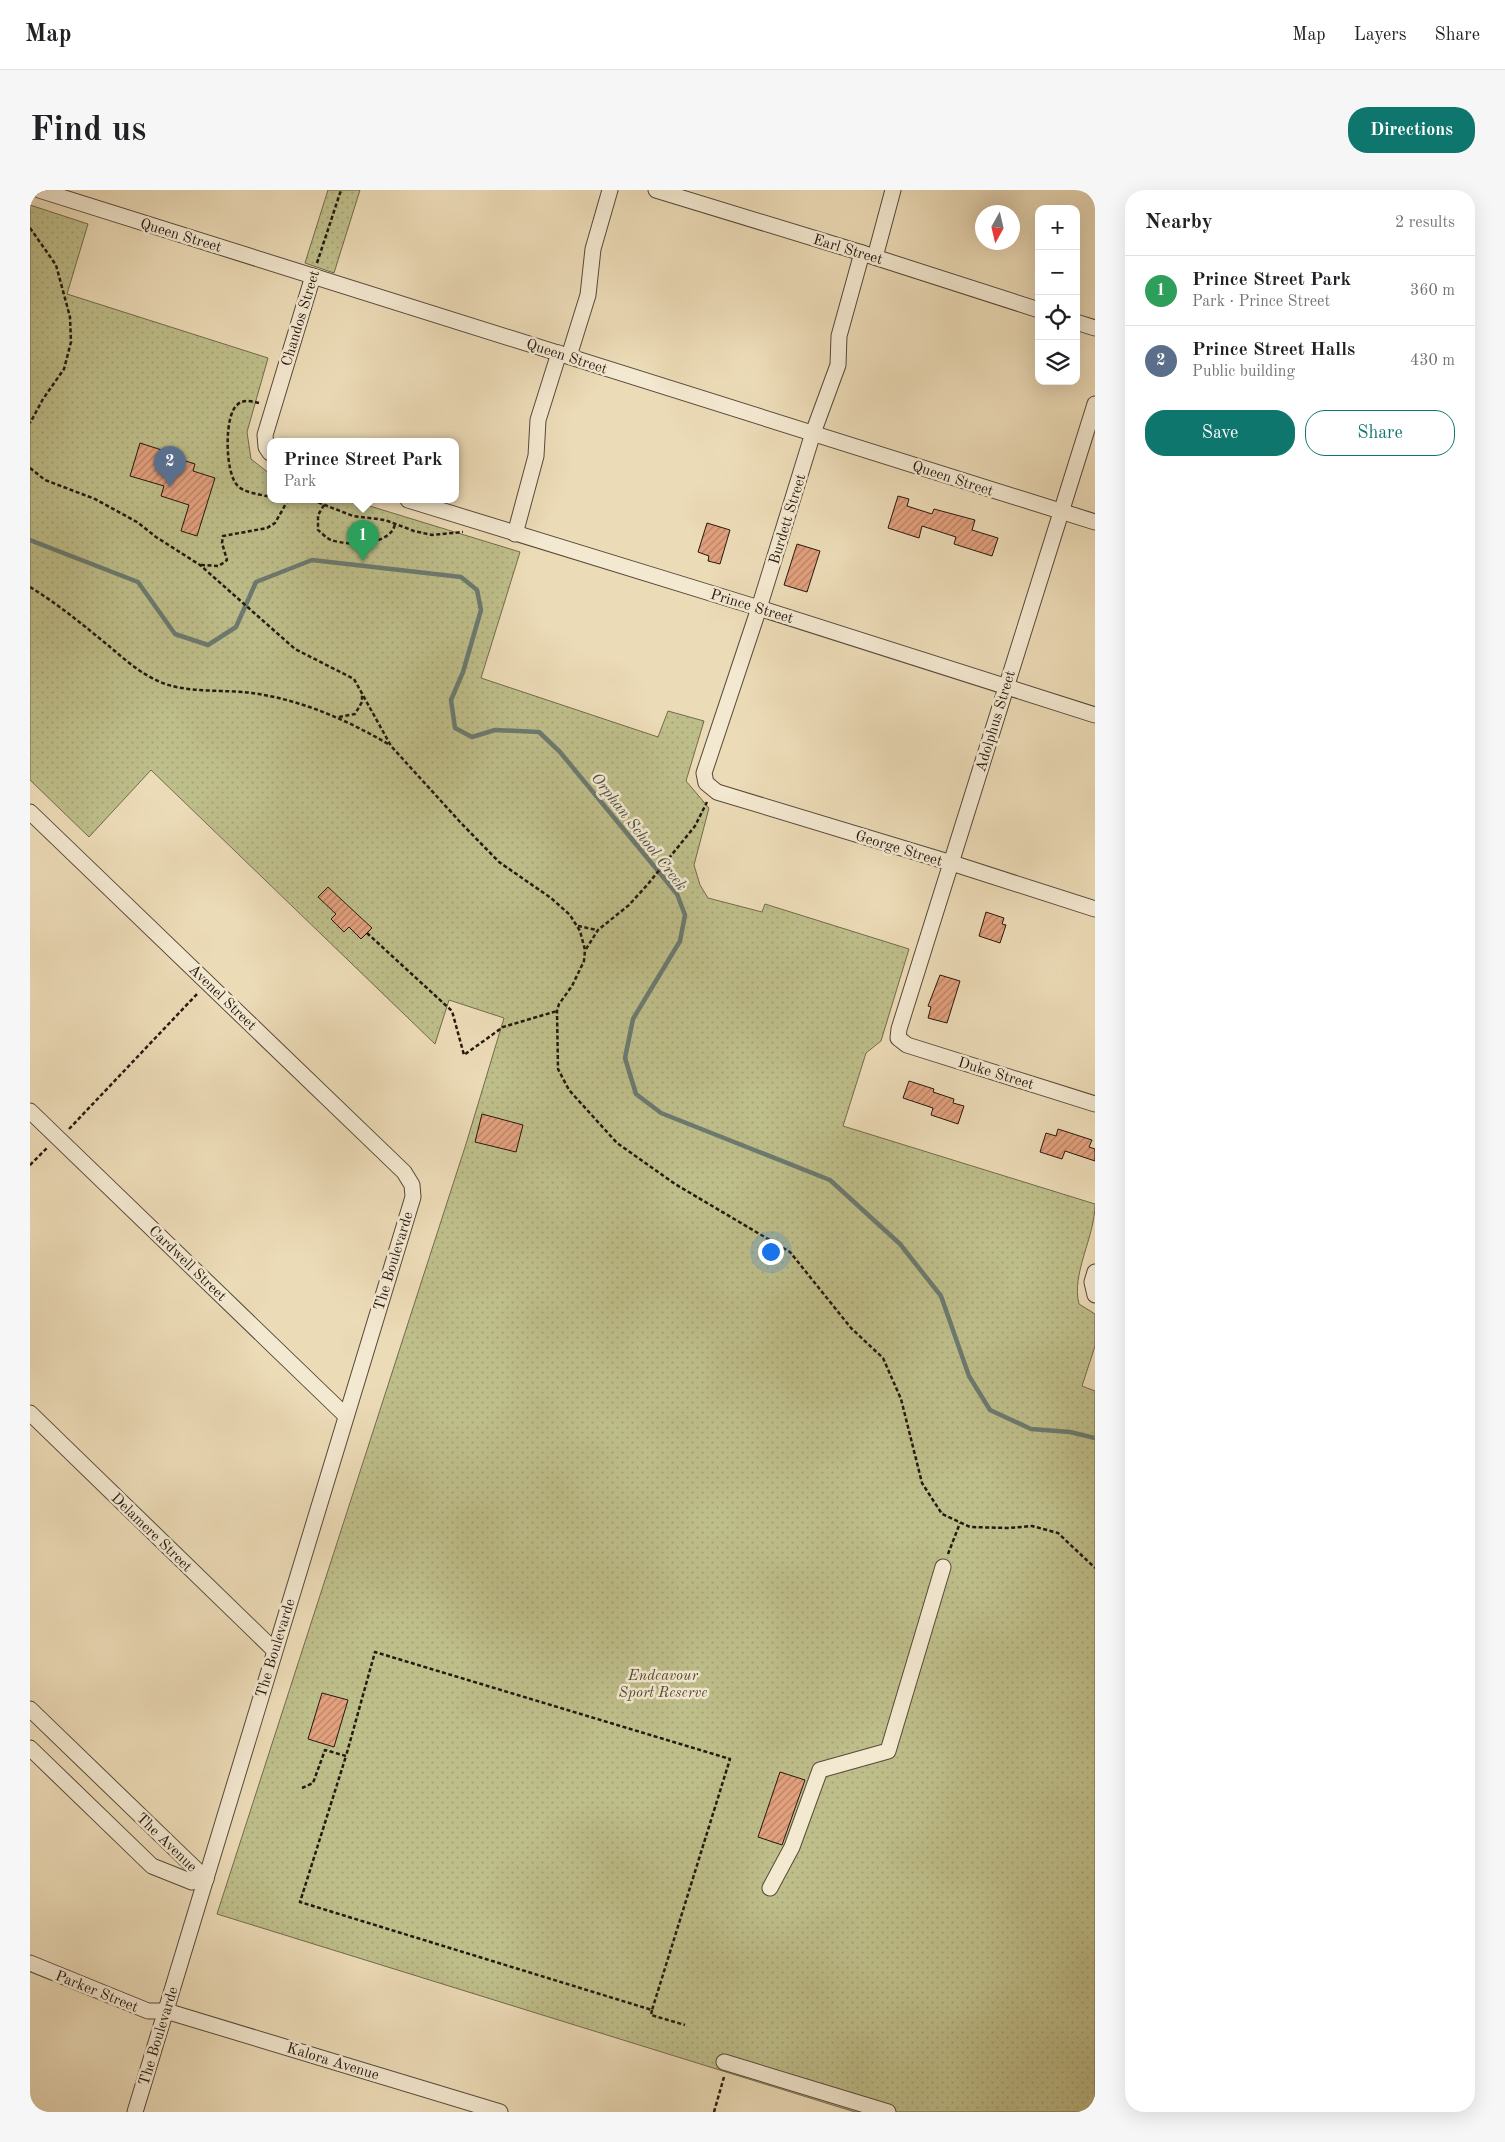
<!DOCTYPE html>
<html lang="en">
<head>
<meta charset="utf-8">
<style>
  :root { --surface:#fff; --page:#f6f6f6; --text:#202124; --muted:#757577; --line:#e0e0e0; --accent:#0f766e }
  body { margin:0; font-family:"Old Standard TT",serif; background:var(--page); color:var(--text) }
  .controls { position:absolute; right:15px; top:15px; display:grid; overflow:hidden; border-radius:10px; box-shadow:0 5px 20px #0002 }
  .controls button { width:45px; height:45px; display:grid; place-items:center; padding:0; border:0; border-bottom:1px solid var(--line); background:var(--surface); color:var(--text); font:25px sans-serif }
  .compass { position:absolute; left:945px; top:15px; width:45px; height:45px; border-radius:50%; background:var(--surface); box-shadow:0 5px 20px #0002; rotate:188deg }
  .you { position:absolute; left:740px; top:1061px; width:18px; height:18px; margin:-12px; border:4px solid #fff; border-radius:50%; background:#1a73e8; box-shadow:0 0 0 8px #1a73e833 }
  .badge { display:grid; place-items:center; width:32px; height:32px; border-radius:50%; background:var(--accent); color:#fff; font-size:16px; font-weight:700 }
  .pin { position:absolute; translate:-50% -41px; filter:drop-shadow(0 1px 2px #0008) }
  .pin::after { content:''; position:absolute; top:26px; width:18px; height:15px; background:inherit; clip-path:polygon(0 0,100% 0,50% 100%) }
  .popup { position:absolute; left:237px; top:248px; width:192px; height:65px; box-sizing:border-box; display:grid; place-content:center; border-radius:10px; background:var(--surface); filter:drop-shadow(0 1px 4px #0005); font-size:16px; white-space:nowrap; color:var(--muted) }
  .popup b { font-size:19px; color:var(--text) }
  .popup::after { content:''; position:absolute; left:50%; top:100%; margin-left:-10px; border:10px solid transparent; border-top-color:var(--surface) }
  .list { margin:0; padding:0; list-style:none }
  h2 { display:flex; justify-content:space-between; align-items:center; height:65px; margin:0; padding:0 20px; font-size:21px }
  h2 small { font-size:16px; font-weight:400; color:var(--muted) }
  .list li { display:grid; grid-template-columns:32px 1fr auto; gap:15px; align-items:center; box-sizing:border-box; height:70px; padding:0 20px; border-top:1px solid var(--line) }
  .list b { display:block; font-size:19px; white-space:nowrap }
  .list p { margin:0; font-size:16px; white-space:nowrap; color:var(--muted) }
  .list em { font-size:16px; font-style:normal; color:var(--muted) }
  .actions { display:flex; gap:10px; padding:15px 20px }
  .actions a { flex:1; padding:11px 0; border:1px solid var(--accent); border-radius:20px; text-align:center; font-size:18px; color:var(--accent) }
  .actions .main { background:var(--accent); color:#fff }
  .icon { flex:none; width:28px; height:28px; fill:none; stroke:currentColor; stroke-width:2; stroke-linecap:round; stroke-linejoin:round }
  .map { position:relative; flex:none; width:1065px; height:1922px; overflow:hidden; border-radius:20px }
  header { display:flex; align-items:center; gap:30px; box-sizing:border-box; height:70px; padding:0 25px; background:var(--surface); border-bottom:1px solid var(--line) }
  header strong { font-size:24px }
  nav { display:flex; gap:28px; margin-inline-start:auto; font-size:18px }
  .intro { display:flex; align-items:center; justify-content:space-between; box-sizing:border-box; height:120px; padding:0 30px }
  h1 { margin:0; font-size:35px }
  .button { padding:12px 22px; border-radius:20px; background:var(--accent); color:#fff; font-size:18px; font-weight:700 }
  main { display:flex; gap:30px; padding:0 30px }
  aside { flex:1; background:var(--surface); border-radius:20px; box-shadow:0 5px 20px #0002 }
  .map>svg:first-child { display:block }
</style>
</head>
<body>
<header>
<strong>Map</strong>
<nav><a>Map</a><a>Layers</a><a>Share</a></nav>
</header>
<div class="intro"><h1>Find us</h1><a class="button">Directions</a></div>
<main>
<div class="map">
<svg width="1065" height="1922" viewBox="0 0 1065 1922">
  <defs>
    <pattern id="park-dots" width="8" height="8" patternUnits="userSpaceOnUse" patternTransform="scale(1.25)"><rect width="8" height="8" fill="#bebe8a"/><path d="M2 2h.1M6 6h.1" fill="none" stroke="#a3a376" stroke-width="1.8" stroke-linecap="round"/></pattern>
    <pattern id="building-hatch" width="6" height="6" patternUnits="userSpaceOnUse" patternTransform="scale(1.25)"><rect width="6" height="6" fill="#e2a07d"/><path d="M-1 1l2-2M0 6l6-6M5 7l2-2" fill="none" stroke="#b78165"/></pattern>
  </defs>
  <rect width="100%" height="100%" fill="#ecdbb7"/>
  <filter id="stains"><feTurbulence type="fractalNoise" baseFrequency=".004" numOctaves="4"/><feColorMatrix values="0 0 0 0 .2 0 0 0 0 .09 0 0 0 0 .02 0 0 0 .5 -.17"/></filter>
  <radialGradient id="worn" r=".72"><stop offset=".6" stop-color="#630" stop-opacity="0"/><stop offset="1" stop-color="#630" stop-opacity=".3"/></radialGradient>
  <!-- park -->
  <g fill="url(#park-dots)" stroke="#726b4c">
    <polygon points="298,0 330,0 304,83 275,73"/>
    <path d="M0 15 58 34 37 104 238 168 217 242 221 269 240 284V310H320L490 362 451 488 628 547 638 521 674 531 656 591 679 618 664 675 670 695 678 708 732 722 735 714 879 759 851 851 836 863 813 936 1065 1014C1065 1047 1041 1084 1049 1114L1065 1124V1156L1052 1196 1065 1201V1922H825L187 1724 436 954 474 828 419 810 405 854 121 580 59 647 0 590Z"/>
  </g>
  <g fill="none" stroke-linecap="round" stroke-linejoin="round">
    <!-- stream -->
    <polyline stroke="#6b7a70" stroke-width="4.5" points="0,350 108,392 145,444 178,455 206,437 226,392 282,370 431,387 447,400 451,420 433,482 421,510 425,538 442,547 465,540 509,542 530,562 647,704 655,725 650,751 603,829 595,868 606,904 631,923 800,990 870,1054 911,1106 939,1186 960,1220 1001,1239 1040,1242 1065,1248"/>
  </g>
  <!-- building -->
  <g fill="url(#building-hatch)" stroke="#25180e">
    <polygon points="110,253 141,263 140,266 165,274 163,281 185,288 167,346 151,341 159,315 131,306 134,296 100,286"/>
    <polygon points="868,306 879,309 877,316 902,324 904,319 945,330 942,340 968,348 962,366 924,354 926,347 892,336 889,348 858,338"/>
    <polygon points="677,333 700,340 690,374 678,371 679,366 668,362"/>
    <polygon points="767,354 790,361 777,402 754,395"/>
    <polygon points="298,697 342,738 331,749 319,737 314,742 301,729 306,724 288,707"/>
    <polygon points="956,722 974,728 972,734 976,735 970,753 949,746"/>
    <polygon points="910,785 930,791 917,833 898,828 901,817 898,816"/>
    <polygon points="879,891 904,899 903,902 924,909 923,913 934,916 928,934 901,925 903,918 873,908"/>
    <polygon points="452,924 493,935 486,962 445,952"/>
    <polygon points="1028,939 1062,950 1059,957 1065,959 1065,971 1035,961 1032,969 1010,962 1016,943 1026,946"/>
    <polygon points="292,1503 318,1510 304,1557 278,1549"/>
    <polygon points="750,1582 775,1590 752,1655 728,1647"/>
  </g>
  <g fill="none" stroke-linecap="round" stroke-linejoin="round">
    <defs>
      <g id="minor">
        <polyline points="9,0 1065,332"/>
        <polyline points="626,0 832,63 1009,120"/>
        <polyline points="832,63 809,146 808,175 783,243 729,418 674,583 676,593 687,602 928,675 1065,719"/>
        <polyline points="845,67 863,0"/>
        <polyline points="1046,132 1065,138"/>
        <polyline points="539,166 558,105 563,59 580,0"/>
        <polyline points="1065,214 869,839 868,848 877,855 1065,914"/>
        <polyline points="240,263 236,257 235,245 283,86"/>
        <polyline points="378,310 729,418 1065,525"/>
        <polyline points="485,344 506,266 508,230 529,163"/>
        <polyline points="0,622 374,982 382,995 383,1007 105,1922"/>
        <polyline points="0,921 316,1226"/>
        <polyline points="1065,1082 1062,1092 1065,1105"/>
        <polyline points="0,1223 244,1460"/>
        <polyline points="0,1519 176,1689"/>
        <polyline points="0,1558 122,1676 162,1692 176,1689"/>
        <polyline points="740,1698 762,1657 790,1580 858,1561 913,1377"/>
        <polyline points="0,1773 118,1821 136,1821 470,1922"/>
        <polyline points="694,1872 858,1922"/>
      </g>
    </defs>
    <!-- minor casing -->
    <use href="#minor" stroke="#574938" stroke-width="17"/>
    <!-- path -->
    <g stroke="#25180e" stroke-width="2.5" stroke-dasharray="4 2.5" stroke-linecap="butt">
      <polyline points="0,38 26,75 40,127 41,152 34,179 13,209 0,233"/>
      <polyline points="287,73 311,0"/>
      <path d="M229 213C221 211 213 209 207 215 194 226 195 282 207 295 213 302 227 304 236 306H240"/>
      <polyline points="0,278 15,290 65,309 107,332 126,347 170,375 265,459 324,489 361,556 431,633 469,672 521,708 540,725 550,741 555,760 554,771 542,796 529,814 527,821 528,879 539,900 587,953 645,994 760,1062 821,1138 853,1168 871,1209 892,1293 912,1324 940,1337 979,1338 1002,1336 1028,1343 1065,1378"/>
      <polyline points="282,310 323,326 355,330 384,341 402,345 433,342"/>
      <path d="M294 315 288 325V340C292 343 297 349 301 350 318 356 361 356 365 334"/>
      <polyline points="171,375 189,376 197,370 192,353 193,346 237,338 245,333 258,310"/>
      <path d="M0 397C28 414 53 435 79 456 94 469 110 483 128 491 156 504 193 499 222 503 272 510 317 530 360 555"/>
      <polyline points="309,527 325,524 332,512 332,503"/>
      <polyline points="548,736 567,740"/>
      <polyline points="337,743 422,821 434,865 473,837 527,821"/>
      <polyline points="556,759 568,740 599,715 618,694 665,636 677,612"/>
      <polyline points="39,939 168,803"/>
      <polyline points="0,975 18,957"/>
      <polyline points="918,1364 930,1333"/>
      <polyline points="272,1598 283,1593 295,1560 316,1566 345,1462 700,1569 622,1820 270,1712 316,1566"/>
      <polyline points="622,1820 621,1825 655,1835"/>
      <polyline points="684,1922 694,1887"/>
    </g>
    <!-- minor -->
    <use href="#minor" stroke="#f3e8d0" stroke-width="15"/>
  </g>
  <g text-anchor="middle" stroke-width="5" stroke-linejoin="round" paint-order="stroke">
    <!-- street labels -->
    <g font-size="15" fill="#25180e" stroke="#f3e8d0">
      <text transform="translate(151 45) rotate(17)" y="5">Queen Street</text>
      <text transform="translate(818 59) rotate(17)" y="5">Earl Street</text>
      <text transform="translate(270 128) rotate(-73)" y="5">Chandos Street</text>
      <text transform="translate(537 166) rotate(18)" y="5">Queen Street</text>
      <text transform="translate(923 288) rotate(18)" y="5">Queen Street</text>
      <text transform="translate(757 329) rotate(-73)" y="5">Burdett Street</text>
      <text transform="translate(722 416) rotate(17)" y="5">Prince Street</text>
      <text transform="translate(965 531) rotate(-73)" y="5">Adolphus Street</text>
      <text transform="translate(869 658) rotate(17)" y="5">George Street</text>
      <text transform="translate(193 807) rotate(44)" y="5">Avenel Street</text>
      <text transform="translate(966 883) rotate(17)" y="5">Duke Street</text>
      <text transform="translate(363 1071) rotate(-73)" y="5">The Boulevarde</text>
      <text transform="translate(158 1073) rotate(44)" y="5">Cardwell Street</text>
      <text transform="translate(122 1342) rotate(44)" y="5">Delamere Street</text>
      <text transform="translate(245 1458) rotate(-73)" y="5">The Boulevarde</text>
      <text transform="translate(137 1652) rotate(44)" y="5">The Avenue</text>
      <text transform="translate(67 1801) rotate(22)" y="5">Parker Street</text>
      <text transform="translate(128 1846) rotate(-73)" y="5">The Boulevarde</text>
      <text transform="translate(303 1871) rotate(17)" y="5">Kalora Avenue</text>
    </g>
    <!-- park labels -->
    <g font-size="15" font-style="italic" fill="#534a33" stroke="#f3e8d0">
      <text x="633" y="1490">Endeavour<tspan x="633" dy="17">Sport Reserve</tspan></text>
    </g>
    <!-- water labels -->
    <g font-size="16" font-style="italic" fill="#4e5147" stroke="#f3e8d0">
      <text transform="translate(610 641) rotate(52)" y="6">Orphan School Creek</text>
    </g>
  </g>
  <rect width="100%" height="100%" filter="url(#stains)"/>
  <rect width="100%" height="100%" fill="url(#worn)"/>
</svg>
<div class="controls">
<button>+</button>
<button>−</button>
<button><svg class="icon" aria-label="locate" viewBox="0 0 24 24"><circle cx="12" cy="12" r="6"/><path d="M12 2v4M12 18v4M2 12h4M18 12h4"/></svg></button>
<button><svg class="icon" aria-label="layers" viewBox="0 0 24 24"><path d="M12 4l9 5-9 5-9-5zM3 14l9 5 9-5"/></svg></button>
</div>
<svg class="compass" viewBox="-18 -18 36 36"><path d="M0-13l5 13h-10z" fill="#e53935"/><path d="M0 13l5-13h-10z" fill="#757577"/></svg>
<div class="you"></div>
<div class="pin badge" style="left:333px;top:371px;background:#2e9e5b">1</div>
<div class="popup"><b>Prince Street Park</b>Park</div>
<div class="pin badge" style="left:140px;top:297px;background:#5c6f8a">2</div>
</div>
<aside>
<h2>Nearby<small>2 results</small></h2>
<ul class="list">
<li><span class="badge" style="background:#2e9e5b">1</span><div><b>Prince Street Park</b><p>Park · Prince Street</p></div><em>360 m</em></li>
<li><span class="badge" style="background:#5c6f8a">2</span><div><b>Prince Street Halls</b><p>Public building</p></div><em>430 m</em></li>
</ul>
<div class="actions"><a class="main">Save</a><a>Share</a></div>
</aside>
</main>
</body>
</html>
